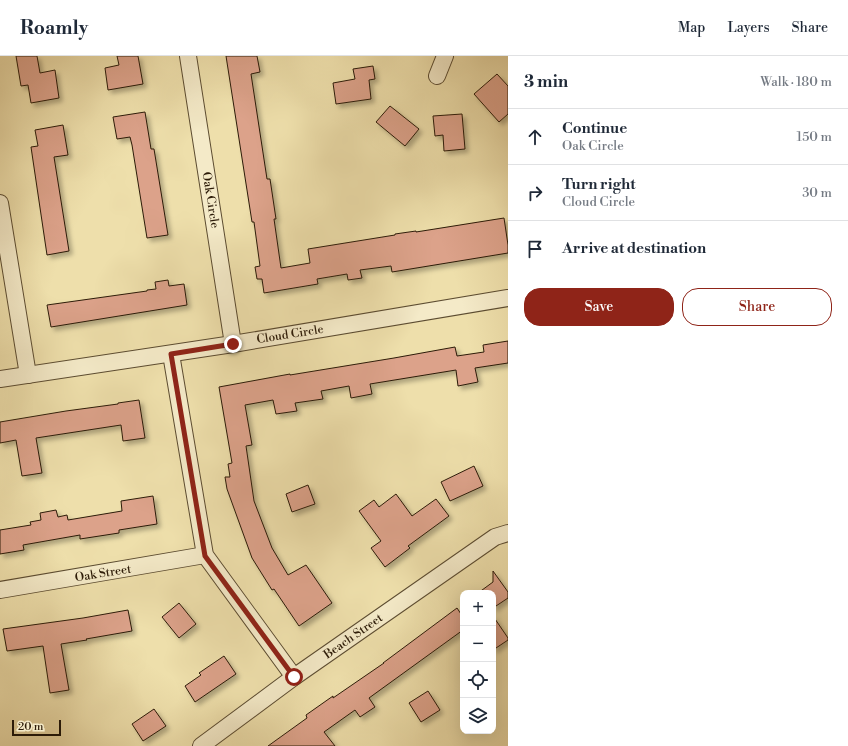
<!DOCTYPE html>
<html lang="en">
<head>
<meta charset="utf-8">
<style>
  :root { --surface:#fff; --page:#f6f6f7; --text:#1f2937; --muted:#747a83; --line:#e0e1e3; --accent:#8f2418 }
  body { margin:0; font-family:"Libre Bodoni",serif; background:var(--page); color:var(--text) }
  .controls { position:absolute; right:12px; bottom:12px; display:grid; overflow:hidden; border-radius:8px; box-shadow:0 4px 16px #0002 }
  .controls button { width:36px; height:36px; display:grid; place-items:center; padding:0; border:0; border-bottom:1px solid var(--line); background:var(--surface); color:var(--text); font:20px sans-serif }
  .scale { position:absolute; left:12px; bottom:10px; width:49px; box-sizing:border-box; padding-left:4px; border:2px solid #2c1b08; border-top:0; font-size:11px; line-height:14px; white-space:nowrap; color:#2c1b08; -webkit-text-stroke:3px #f4eac8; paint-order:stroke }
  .stop { position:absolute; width:12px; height:12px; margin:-9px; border:3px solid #8f2418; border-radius:50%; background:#fff }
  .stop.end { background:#8f2418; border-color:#fff; box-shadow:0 1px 4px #0008 }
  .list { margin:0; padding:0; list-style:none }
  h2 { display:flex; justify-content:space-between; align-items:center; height:52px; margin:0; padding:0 16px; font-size:17px }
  h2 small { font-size:13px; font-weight:400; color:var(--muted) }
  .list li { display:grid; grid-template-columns:26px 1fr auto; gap:12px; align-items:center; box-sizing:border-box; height:56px; padding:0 16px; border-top:1px solid var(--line) }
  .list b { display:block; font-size:15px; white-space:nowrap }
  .list p { margin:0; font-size:13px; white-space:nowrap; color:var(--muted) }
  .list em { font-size:13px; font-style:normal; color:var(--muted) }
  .actions { display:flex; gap:8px; padding:12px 16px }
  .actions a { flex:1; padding:9px 0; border:1px solid var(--accent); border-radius:16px; text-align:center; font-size:14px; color:var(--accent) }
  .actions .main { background:var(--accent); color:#fff }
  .icon { flex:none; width:22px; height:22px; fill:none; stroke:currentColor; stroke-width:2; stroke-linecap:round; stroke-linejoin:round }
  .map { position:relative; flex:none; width:508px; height:690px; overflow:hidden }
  header { display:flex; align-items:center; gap:24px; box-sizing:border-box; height:56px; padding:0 20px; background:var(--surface); border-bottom:1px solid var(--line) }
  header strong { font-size:19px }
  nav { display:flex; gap:22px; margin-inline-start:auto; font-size:14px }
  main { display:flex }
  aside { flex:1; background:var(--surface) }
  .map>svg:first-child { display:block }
</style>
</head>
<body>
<header>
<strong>Roamly</strong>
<nav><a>Map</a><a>Layers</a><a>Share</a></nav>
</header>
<main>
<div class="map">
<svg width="508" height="690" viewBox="0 0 508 690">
  <defs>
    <filter id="shadow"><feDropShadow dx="3.5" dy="3.5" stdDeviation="2" flood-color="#0004"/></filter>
  </defs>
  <rect width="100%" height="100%" fill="#eedfab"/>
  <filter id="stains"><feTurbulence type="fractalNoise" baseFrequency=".005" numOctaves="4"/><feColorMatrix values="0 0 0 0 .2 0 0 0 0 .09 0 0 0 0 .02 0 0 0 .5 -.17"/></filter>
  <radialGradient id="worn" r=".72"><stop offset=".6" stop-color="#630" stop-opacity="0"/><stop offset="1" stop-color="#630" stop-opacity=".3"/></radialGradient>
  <!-- building -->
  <g fill="#dca28a" stroke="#2c1b08" filter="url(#shadow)">
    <polygon points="16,0 37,0 40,17 55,14 59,42 31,47 28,29 21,30"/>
    <polygon points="117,0 138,0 143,28 108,34 105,12 119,9"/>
    <polygon points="226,0 257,0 260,16 251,18 267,123 270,123 276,163 274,163 281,212 310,207 308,193 395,179 395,178 416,175 416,176 504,162 508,189 508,197 392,216 391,210 360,214 362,222 348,224 347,218 317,223 318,228 264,237 262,223 257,223 255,211 260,210 254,166 252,166"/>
    <polygon points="373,10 375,23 369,24 371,43 336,48 333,27 355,23 353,13"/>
    <polygon points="497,18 508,30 508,58 499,66 474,38"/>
    <polygon points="390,50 419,73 405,90 376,66"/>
    <polygon points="145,56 151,93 154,93 168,179 147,182 132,89 130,81 117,83 113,61"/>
    <polygon points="462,58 465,93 444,95 443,79 435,80 433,60"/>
    <polygon points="63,69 68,99 54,101 69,195 47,199 31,91 38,90 35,74"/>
    <polygon points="168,224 169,230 184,228 187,249 51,271 47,249 147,235 147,234 156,233 155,226"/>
    <polygon points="508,285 508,307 475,312 478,326 458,330 456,314 370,328 372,338 351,342 349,330 321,335 323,343 295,347 297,355 276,358 273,344 245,349 252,389 246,390 254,445 272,492 288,519 306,509 332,547 299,570 274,533 272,534 252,502 227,433 225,421 230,421 228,408 232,407 219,331 290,318 290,319 394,302 455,291 457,300 484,296 483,289"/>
    <polygon points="139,344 145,382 123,385 121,369 36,382 42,417 22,420 16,384 0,387 0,366 66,355 118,348 118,347"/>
    <polygon points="474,410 483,430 450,445 441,426"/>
    <polygon points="308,429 315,448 292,456 286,438"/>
    <polygon points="396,438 412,460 436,443 449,460 408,490 410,492 385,511 371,492 381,485 359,455 374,444 379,451"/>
    <polygon points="153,440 157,468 119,474 119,477 80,483 80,479 23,489 24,494 0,498 0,474 31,469 30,466 41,464 40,457 56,454 58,461 67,459 68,464 122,455 121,445"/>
    <polygon points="493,515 508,536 508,542 493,552 493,537 478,537 493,526"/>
    <polygon points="179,547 196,568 179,582 162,561"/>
    <polygon points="457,552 463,561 463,574 369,642 375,651 360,661 355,654 324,676 335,690 268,690 307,662 306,659 333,640 333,642 384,607 383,607"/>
    <polygon points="128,554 132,575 86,583 87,584 61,588 69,634 50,637 43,590 7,595 3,573 83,562"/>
    <polygon points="493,560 508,582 508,584 493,594"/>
    <polygon points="224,600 236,618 195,646 185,630 201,619 199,617"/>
    <polygon points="428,635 440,654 421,666 409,647"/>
    <polygon points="154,653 166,670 143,685 132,668"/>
  </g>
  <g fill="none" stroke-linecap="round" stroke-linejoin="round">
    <defs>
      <g id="minor">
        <polyline points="188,0 233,288"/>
        <polyline points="437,20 445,0"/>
        <polyline points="0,147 28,319"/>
        <polyline points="171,298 205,499 294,621"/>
        <polyline points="0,323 233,288 508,242"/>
        <polyline points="0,534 205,499"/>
        <polyline points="201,690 294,621 495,481 508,477"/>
      </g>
    </defs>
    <!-- minor casing -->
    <use href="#minor" stroke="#5c4c31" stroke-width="18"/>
    <!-- minor -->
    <use href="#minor" stroke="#f4eac8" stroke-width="16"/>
  </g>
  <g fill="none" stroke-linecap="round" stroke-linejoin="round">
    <!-- route -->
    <polyline stroke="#8f2418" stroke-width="5" points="233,288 171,298 205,500 294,621"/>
  </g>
  <g text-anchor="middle" stroke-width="3" stroke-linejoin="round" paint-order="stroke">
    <!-- street labels -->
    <g font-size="12" fill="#2c1b08" stroke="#f4eac8">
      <text transform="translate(211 144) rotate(81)" y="4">Oak Circle</text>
      <text transform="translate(290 278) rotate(-9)" y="4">Cloud Circle</text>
      <text transform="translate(103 517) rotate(-9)" y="4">Oak Street</text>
      <text transform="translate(353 580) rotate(-35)" y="4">Beach Street</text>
    </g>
  </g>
  <rect width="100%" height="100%" filter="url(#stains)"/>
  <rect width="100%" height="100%" fill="url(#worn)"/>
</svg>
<div class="controls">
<button>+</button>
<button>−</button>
<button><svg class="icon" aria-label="locate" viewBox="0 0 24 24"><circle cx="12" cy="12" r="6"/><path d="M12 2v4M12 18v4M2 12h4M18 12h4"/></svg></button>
<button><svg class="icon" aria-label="layers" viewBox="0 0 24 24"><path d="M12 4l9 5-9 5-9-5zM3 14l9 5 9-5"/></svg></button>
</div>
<div class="scale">20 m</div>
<div class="stop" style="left:294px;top:621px"></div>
<div class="stop end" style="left:233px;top:288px"></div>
</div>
<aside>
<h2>3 min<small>Walk · 180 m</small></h2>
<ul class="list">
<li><svg class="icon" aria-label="ahead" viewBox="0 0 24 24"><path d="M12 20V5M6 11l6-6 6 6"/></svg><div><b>Continue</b><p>Oak Circle</p></div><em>150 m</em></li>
<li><svg class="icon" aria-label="right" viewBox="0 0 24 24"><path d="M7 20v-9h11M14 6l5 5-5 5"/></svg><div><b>Turn right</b><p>Cloud Circle</p></div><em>30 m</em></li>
<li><svg class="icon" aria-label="arrive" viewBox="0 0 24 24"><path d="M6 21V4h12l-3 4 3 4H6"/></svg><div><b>Arrive at destination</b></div></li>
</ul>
<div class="actions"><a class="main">Save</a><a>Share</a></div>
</aside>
</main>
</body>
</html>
